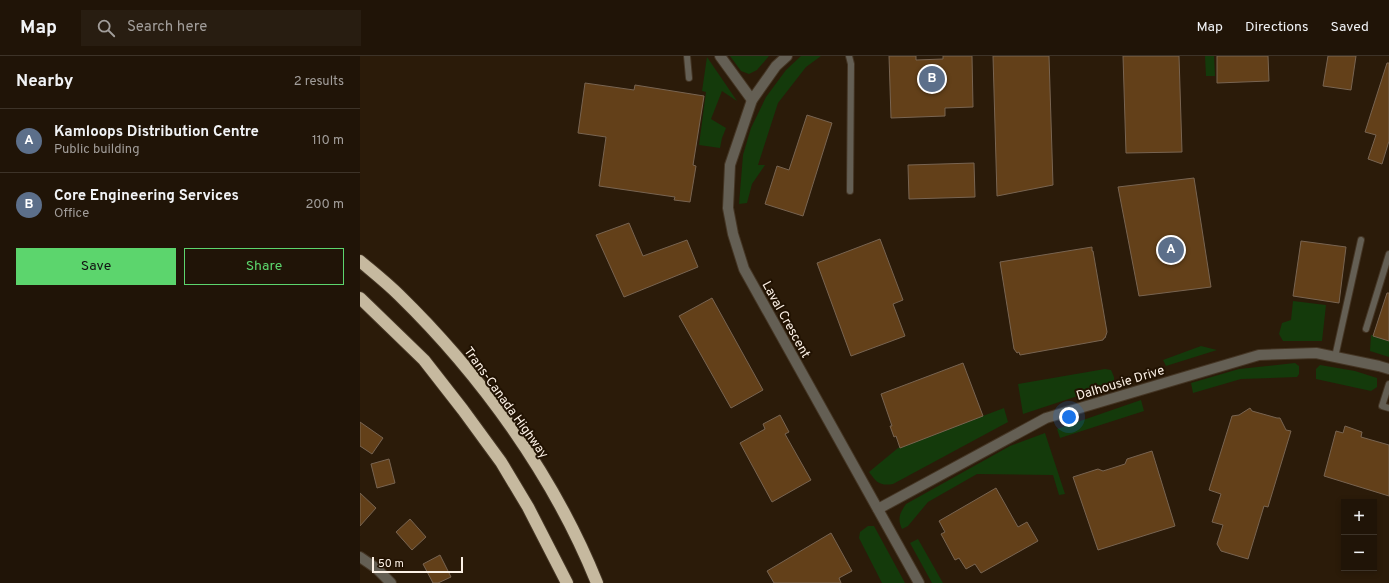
<!DOCTYPE html>
<html lang="en">
<head>
<meta charset="utf-8">
<style>
  :root { --surface:#201407; --page:#281d11; --text:#f1f3f6; --muted:#a29e9b; --line:#3d3328; --accent:#5cd56d }
  body { margin:0; font-family:Overpass,sans-serif; background:var(--page); color:var(--text) }
  .controls { position:absolute; right:12px; bottom:12px; display:grid; overflow:hidden; border-radius:0px; box-shadow:0 2px 6px #0003 }
  .controls button { width:36px; height:36px; display:grid; place-items:center; padding:0; border:0; border-bottom:1px solid var(--line); background:var(--surface); color:var(--text); font:20px sans-serif }
  .scale { position:absolute; left:12px; bottom:10px; width:91px; box-sizing:border-box; padding-left:4px; border:2px solid #fcf1e6; border-top:0; font-size:11px; line-height:14px; white-space:nowrap; color:#fcf1e6; -webkit-text-stroke:3px #211202; paint-order:stroke }
  .you { position:absolute; left:709px; top:361px; width:14px; height:14px; margin:-10px; border:3px solid #fff; border-radius:50%; background:#1a73e8; box-shadow:0 0 0 6px #1a73e833 }
  .badge { display:grid; place-items:center; width:26px; height:26px; border-radius:50%; background:var(--accent); color:#fff; font-size:13px; font-weight:700 }
  .pin { position:absolute; translate:-50% -50%; border:2px solid #fff; box-shadow:0 1px 4px #0006 }
  .list { margin:0; padding:0; list-style:none }
  h2 { display:flex; justify-content:space-between; align-items:center; height:52px; margin:0; padding:0 16px; font-size:17px }
  h2 small { font-size:13px; font-weight:400; color:var(--muted) }
  .list li { display:grid; grid-template-columns:26px 1fr auto; gap:12px; align-items:center; box-sizing:border-box; height:64px; padding:0 16px; border-top:1px solid var(--line) }
  .list b { display:block; font-size:15px; white-space:nowrap }
  .list p { margin:0; font-size:13px; white-space:nowrap; color:var(--muted) }
  .list em { font-size:13px; font-style:normal; color:var(--muted) }
  .actions { display:flex; gap:8px; padding:12px 16px }
  .actions a { flex:1; padding:9px 0; border:1px solid var(--accent); border-radius:0px; text-align:center; font-size:14px; color:var(--accent) }
  .actions .main { background:var(--accent); color:#111 }
  .icon { flex:none; width:22px; height:22px; fill:none; stroke:currentColor; stroke-width:2; stroke-linecap:round; stroke-linejoin:round }
  .map { position:relative; flex:none; width:1029px; height:527px; overflow:hidden }
  header { display:flex; align-items:center; gap:24px; box-sizing:border-box; height:56px; padding:0 20px; background:var(--surface); border-bottom:1px solid var(--line) }
  header strong { font-size:19px }
  nav { display:flex; gap:22px; margin-inline-start:auto; font-size:14px }
  .search { width:280px; height:36px; background:var(--page); display:flex; align-items:center; gap:10px; box-sizing:border-box; padding:0 14px; border-radius:0px; color:var(--muted); font-size:15px }
  main { display:flex }
  aside { flex:1; background:var(--surface) }
  .map>svg:first-child { display:block }
</style>
</head>
<body>
<header>
<strong>Map</strong>
<div class="search"><svg class="icon" aria-label="search" viewBox="0 0 24 24"><circle cx="10" cy="10" r="6"/><path d="M15 15l6 6"/></svg>Search here</div>
<nav><a>Map</a><a>Directions</a><a>Saved</a></nav>
</header>
<main>
<aside>
<h2>Nearby<small>2 results</small></h2>
<ul class="list">
<li><span class="badge" style="background:#5c6f8a">A</span><div><b>Kamloops Distribution Centre</b><p>Public building</p></div><em>110 m</em></li>
<li><span class="badge" style="background:#5c6f8a">B</span><div><b>Core Engineering Services</b><p>Office</p></div><em>200 m</em></li>
</ul>
<div class="actions"><a class="main">Save</a><a>Share</a></div>
</aside>
<div class="map">
<svg width="1029" height="527" viewBox="0 0 1029 527">
  <rect width="100%" height="100%" fill="#2b1b09"/>
  <!-- green -->
  <g fill="#143a0b">
    <polygon points="370,0 409,0 397,14 389,18 381,15"/>
    <polygon points="441,0 461,0 446,11 418,47 398,109 405,109 392,128 387,147 379,148 383,99 391,72 406,41 426,14"/>
    <polygon points="845,0 854,0 855,20 846,20"/>
    <polygon points="347,1 377,45 362,35 351,63 366,72 362,82 360,92 339,89 346,36 342,35"/>
    <polygon points="933,245 966,249 962,285 923,285 919,278 922,267 931,264"/>
    <polygon points="1011,279 1029,285 1029,301 1010,295"/>
    <polygon points="841,290 857,294 806,310 803,304"/>
    <polygon points="935,307 939,310 939,318 937,321 881,323 833,337 831,327 879,313"/>
    <polygon points="960,309 995,315 1017,322 1017,331 1011,335 956,323 956,313"/>
    <polygon points="745,313 751,314 754,321 754,328 663,358 658,328"/>
    <polygon points="781,344 784,355 700,382 697,373"/>
    <path d="M644 352 648 366 533 428C520 430 517 427 509 416L538 392Z"/>
    <path d="M685 377 705 438 699 439 693 419 617 418 568 446 548 470 542 473C537 462 540 457 546 448L650 390Z"/>
    <polygon points="508,470 514,470 545,527 522,527 499,482 500,476"/>
    <polygon points="558,483 583,527 572,527 550,487"/>
  </g>
  <!-- building -->
  <g fill="#634019" stroke="#786451">
    <polygon points="529,0 556,0 556,4 583,3 583,0 612,0 613,51 585,52 585,60 531,62"/>
    <polygon points="633,0 689,0 693,129 637,140"/>
    <polygon points="763,0 819,0 822,96 766,97"/>
    <polygon points="857,0 908,0 909,25 857,27"/>
    <polygon points="968,0 996,0 991,34 963,30"/>
    <polygon points="1027,7 1029,7 1029,85 1022,108 1008,103 1016,79 1005,76"/>
    <polygon points="225,27 274,34 275,29 344,40 333,109 336,110 330,146 314,144 315,141 239,130 246,81 218,77"/>
    <polygon points="447,59 472,67 443,160 405,148 417,110 429,114"/>
    <polygon points="614,107 615,141 549,143 548,109"/>
    <polygon points="834,122 851,231 779,240 758,131"/>
    <polygon points="269,167 283,200 327,184 338,211 264,241 236,179"/>
    <polygon points="520,183 543,244 533,248 545,280 491,300 457,207"/>
    <polygon points="941,185 986,191 979,247 933,240"/>
    <polygon points="732,191 732,195 733,195 747,276 745,282 744,282 743,284 660,299 659,296 657,297 654,293 640,206"/>
    <polygon points="1027,237 1029,237 1029,285 1013,280"/>
    <polygon points="352,242 403,334 371,352 319,260"/>
    <polygon points="603,307 623,360 540,392 536,380 534,381 530,370 532,370 521,338"/>
    <polygon points="890,352 892,355 917,362 920,362 926,374 931,375 908,451 904,450 888,503 861,495 857,488 863,469 852,466 861,438 849,434 872,360 879,359"/>
    <polygon points="420,359 429,376 425,378 451,424 412,446 380,387 405,373 403,368"/>
    <polygon points="0,366 23,382 12,398 0,390"/>
    <polygon points="985,370 1002,376 1001,381 1029,389 1029,440 964,420 976,375 983,377"/>
    <polygon points="792,395 815,470 738,494 713,421 738,413 743,415 765,408 767,403"/>
    <polygon points="29,403 35,427 17,432 11,408"/>
    <polygon points="636,432 658,471 667,466 678,485 621,517 615,508 606,513 599,502 595,504 581,478 585,476 579,465"/>
    <polygon points="0,437 16,452 0,470"/>
    <polygon points="50,463 66,481 52,494 36,476"/>
    <polygon points="471,477 492,515 479,522 481,527 414,527 407,515"/>
    <polygon points="80,499 91,521 78,527 73,527 63,508"/>
  </g>
  <g fill="none" stroke-linecap="round" stroke-linejoin="round">
    <defs>
      <g id="lane">
        <polyline points="327,0 329,22"/>
        <polyline points="489,0 491,8 490,135"/>
        <polyline points="1006,273 1029,198"/>
        <polyline points="975,301 1001,184"/>
        <polyline points="1029,328 1022,350 1029,352"/>
      </g>
      <g id="street">
        <polyline points="360,0 392,44"/>
        <polyline points="427,0 416,10 392,44 370,109 368,152 373,178 384,213 559,527"/>
        <polyline points="518,453 686,362 899,299 956,297 1019,310 1029,313"/>
        <polyline points="0,501 16,512 31,527"/>
      </g>
      <g id="highway">
        <path d="M0 205C13 216 27 227 39 239 121 319 194 420 237 527"/>
        <polyline points="0,242 64,304 103,354 141,406 168,451 207,527"/>
      </g>
    </defs>
    <!-- lane casing -->
    <use href="#lane" stroke="#443524" stroke-width="8"/>
    <!-- street casing -->
    <use href="#street" stroke="#443524" stroke-width="12"/>
    <!-- highway casing -->
    <use href="#highway" stroke="#443524" stroke-width="14"/>
    <!-- lane -->
    <use href="#lane" stroke="#645f54" stroke-width="6"/>
    <!-- street -->
    <use href="#street" stroke="#645f54" stroke-width="10"/>
    <!-- highway -->
    <use href="#highway" stroke="#c6b99f" stroke-width="12"/>
  </g>
  <g text-anchor="middle" stroke-width="4" stroke-linejoin="round" paint-order="stroke">
    <!-- street labels -->
    <g font-size="13" fill="#fcf1e6" stroke="#211202">
      <text transform="translate(427 263) rotate(61)" y="5">Laval Crescent</text>
      <text transform="translate(760 326) rotate(-17)" y="5">Dalhousie Drive</text>
      <text transform="translate(147 346) rotate(54)" y="5">Trans-Canada Highway</text>
    </g>
  </g>
</svg>
<div class="controls">
<button>+</button>
<button>−</button>
</div>
<div class="scale">50 m</div>
<div class="you"></div>
<div class="pin badge" style="left:811px;top:194px;background:#5c6f8a">A</div>
<div class="pin badge" style="left:572px;top:23px;background:#5c6f8a">B</div>
</div>
</main>
</body>
</html>
